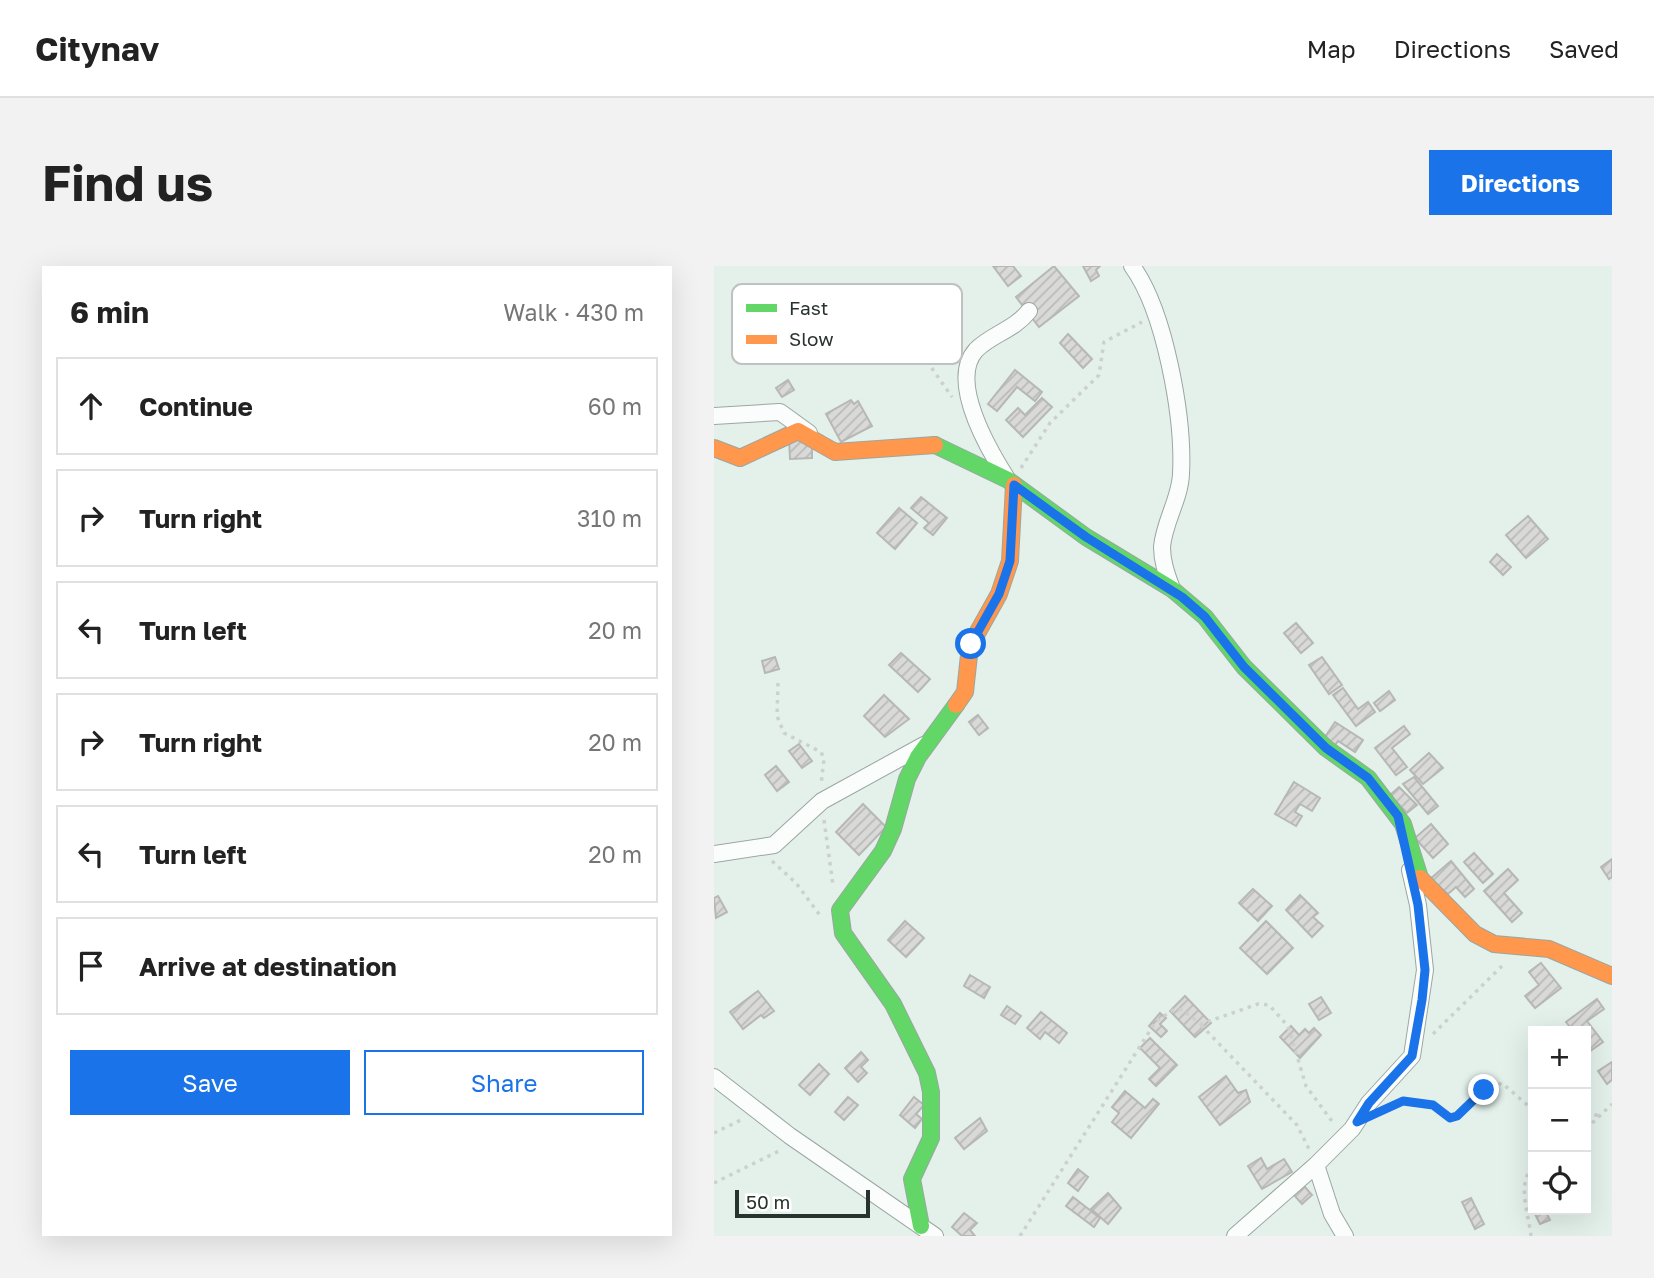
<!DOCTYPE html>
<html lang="en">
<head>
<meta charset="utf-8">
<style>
  :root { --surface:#fff; --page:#f2f2f2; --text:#222; --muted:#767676; --line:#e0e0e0; --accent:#1a73e8 }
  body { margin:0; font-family:"Golos Text",sans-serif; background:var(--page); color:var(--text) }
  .controls { position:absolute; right:21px; bottom:21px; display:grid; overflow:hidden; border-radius:0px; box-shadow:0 7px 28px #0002 }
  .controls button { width:63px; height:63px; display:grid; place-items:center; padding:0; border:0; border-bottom:2px solid var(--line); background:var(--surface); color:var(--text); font:35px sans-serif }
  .scale { position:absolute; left:21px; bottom:18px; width:135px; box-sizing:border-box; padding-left:7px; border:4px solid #29332e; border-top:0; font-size:19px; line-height:24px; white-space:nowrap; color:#29332e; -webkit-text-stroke:5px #fff; paint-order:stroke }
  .stop { position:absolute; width:21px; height:21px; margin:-16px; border:5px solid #1a73e8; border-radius:50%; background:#fff }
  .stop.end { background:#1a73e8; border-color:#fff; box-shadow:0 2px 7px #0008 }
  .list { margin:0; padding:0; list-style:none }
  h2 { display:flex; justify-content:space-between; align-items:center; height:91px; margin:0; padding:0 28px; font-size:30px }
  h2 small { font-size:23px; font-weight:400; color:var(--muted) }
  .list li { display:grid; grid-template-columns:46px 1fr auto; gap:21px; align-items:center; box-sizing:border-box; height:98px; margin:0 14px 14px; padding:0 14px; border:2px solid var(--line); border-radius:0px }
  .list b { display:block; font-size:26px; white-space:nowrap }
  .list em { font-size:23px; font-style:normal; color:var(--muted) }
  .actions { display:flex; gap:14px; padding:21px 28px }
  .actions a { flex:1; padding:16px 0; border:2px solid var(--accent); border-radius:0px; text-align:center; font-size:24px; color:var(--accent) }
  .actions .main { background:var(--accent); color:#fff }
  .icon { flex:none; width:38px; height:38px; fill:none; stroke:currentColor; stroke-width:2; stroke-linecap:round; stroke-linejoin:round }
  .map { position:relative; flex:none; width:898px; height:970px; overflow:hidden; border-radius:0px }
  header { display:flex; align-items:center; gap:42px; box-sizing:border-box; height:98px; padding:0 35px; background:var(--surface); border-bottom:2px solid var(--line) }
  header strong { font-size:33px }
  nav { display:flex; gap:38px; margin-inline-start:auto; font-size:24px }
  .intro { display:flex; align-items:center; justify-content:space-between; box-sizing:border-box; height:168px; padding:0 42px }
  h1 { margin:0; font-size:49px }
  .button { padding:18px 32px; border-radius:0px; background:var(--accent); color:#fff; font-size:24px; font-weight:700 }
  main { display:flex; gap:42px; padding:0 42px }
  aside { flex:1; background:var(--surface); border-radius:0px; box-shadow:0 7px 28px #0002 }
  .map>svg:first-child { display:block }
</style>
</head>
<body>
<header>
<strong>Citynav</strong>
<nav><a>Map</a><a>Directions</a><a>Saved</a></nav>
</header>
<div class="intro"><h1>Find us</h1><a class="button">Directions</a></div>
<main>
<aside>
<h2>6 min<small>Walk · 430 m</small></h2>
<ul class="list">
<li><svg class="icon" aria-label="ahead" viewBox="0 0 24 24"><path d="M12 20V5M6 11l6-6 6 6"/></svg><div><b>Continue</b></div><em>60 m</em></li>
<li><svg class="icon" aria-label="right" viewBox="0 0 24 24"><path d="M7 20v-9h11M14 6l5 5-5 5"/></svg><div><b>Turn right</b></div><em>310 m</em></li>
<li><svg class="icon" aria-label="left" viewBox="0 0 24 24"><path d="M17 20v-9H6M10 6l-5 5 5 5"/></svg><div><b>Turn left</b></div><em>20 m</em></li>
<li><svg class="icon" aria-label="right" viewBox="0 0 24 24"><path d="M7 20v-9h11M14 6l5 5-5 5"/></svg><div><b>Turn right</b></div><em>20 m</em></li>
<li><svg class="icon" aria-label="left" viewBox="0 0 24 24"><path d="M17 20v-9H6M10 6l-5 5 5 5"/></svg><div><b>Turn left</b></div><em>20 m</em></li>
<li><svg class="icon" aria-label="arrive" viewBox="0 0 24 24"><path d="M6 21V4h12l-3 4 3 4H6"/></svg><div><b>Arrive at destination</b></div></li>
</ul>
<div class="actions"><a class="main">Save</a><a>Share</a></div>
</aside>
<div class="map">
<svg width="898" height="970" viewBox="0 0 898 970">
  <defs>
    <pattern id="building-hatch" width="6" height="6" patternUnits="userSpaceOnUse" patternTransform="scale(1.75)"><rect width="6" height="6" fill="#d9d9d7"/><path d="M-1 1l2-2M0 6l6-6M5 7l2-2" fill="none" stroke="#babbb9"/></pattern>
  </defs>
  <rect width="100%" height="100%" fill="#e4f1eb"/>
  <!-- building -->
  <g fill="url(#building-hatch)" stroke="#b7b8b5" stroke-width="2">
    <polygon points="279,0 299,0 307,10 294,20"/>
    <polygon points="340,0 365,30 325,61 302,31"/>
    <polygon points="369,0 386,0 382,4 385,10 377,15"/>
    <polygon points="354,68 378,93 369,102 346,77"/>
    <polygon points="301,104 328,126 321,135 303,121 283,145 274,138"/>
    <polygon points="74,114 80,124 68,131 62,122"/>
    <polygon points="328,132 338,141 309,171 292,154 304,142 311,149"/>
    <polygon points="137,134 140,138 144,135 158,160 127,176 112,148"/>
    <polygon points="75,173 98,176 98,192 76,193"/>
    <polygon points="207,231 233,252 219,269 210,262 215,257 197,242"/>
    <polygon points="185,242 203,257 181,283 163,267"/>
    <polygon points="814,250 834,273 812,292 792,269"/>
    <polygon points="783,288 797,301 789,309 776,296"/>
    <polygon points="582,357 599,377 587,387 570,367"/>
    <polygon points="187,387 216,413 204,426 175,399"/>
    <polygon points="61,391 65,403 51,407 48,395"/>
    <polygon points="608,391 628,419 615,428 595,399"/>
    <polygon points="629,422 644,443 654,436 661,446 642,460 619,429"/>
    <polygon points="675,425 681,434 666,445 660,437"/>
    <polygon points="170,429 195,453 171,471 150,450"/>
    <polygon points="264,449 274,462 265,469 255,456"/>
    <polygon points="621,456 649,474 641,486 624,475 620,481 609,474"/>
    <polygon points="690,460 696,468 678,482 693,501 682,509 661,482"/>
    <polygon points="85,478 98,495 88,502 75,485"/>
    <polygon points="715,487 729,502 709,518 696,504"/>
    <polygon points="62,500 75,516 63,525 51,509"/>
    <polygon points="700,511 724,540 714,548 689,518"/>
    <polygon points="580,516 606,532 598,545 586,538 581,546 588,550 582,560 561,548"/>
    <polygon points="685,521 703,539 693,547 676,529"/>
    <polygon points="149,538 172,561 145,589 122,566"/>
    <polygon points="717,558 734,578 719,592 701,572"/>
    <polygon points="760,587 779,608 769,617 750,596"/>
    <polygon points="898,593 898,611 895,613 887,601"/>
    <polygon points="737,595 760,623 751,631 742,621 734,628 715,614"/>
    <polygon points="794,603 804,614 790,627 808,647 798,656 770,625"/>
    <polygon points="539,623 558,640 544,655 525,637"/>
    <polygon points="586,629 604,647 599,651 609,660 598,671 572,644"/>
    <polygon points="4,630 13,646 2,652 0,632"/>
    <polygon points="191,655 210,672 192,691 174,674"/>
    <polygon points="552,655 579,682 553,708 526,682"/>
    <polygon points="827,697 847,722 821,742 811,730 825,719 815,706"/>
    <polygon points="256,709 276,721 270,732 250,720"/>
    <polygon points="44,725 60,745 50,752 47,749 29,763 16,746"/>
    <polygon points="471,730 497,757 481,771 456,745"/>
    <polygon points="607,731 617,747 605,754 595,738"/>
    <polygon points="883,733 890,743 873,755 889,776 875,786 872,765 859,765 852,756"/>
    <polygon points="293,740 307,750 301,758 287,749"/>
    <polygon points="327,746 353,767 345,777 331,766 326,773 313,762"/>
    <polygon points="446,747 452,752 446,758 453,765 447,771 435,760"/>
    <polygon points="577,760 585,769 591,763 595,767 600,762 607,769 586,792 566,771"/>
    <polygon points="436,772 463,799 442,820 435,813 446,802 426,782"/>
    <polygon points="147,786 154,794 147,801 153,807 144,816 131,802"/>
    <polygon points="898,796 898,814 893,818 884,805"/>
    <polygon points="105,798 115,808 96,829 85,819"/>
    <polygon points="512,810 524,827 532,824 536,836 506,859 485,831"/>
    <polygon points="411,825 431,842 439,833 445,838 417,872 398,856 405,847 398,841"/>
    <polygon points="134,831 144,839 130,854 121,846"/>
    <polygon points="200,831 210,839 202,848 208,853 201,862 186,849"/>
    <polygon points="266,852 273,865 250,883 241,872"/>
    <polygon points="547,892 553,903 570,893 578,906 548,923 534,900"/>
    <polygon points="364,903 374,911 364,925 354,917"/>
    <polygon points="583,912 598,929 588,938 579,928"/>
    <polygon points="394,927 407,942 394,958 377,943"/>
    <polygon points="359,931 386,952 380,961 352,940"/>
    <polygon points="757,932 770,958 761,963 748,936"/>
    <polygon points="819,944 831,944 836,954 826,958"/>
    <polygon points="250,947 263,957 256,964 261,970 248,970 238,961"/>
  </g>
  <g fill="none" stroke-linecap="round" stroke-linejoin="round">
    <defs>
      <g id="street">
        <path d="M418 0C451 45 470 152 467 208 466 233 450 256 448 281 448 296 453 309 458 323"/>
        <polyline points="0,150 66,146 95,167"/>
        <path d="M292 211C275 184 234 115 262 84 278 68 300 64 315 45"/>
        <polyline points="0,588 60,579 108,535 210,479"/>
        <polyline points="0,811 76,870 221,970"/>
        <polyline points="602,899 618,948 631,970"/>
        <polyline points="521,970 602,899 638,863 655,837 698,790 711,704 704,639 696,604"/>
      </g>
      <g id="fast">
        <polyline points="221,179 294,214 372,271 458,323 491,351 530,401 612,482 654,512 689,558 706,612"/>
        <polyline points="207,960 198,913 217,872 217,826 213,807 179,738 129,667 126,644 169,585 179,563 193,513 204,491 242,439"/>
      </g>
      <g id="slow">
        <polyline points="0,182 26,192 84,165 121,186 221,179"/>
        <polyline points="242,439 251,426 256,380 285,328 296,295 300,219"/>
        <polyline points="706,612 761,668 780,678 835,683 898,710"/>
      </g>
    </defs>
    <!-- street casing -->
    <use href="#street" stroke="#9ba6a1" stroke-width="18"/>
    <!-- fast casing -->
    <use href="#fast" stroke="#9ba6a1" stroke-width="18"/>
    <!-- slow casing -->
    <use href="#slow" stroke="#9ba6a1" stroke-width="18"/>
    <!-- path -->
    <g stroke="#ccd0ce" stroke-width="3.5" stroke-dasharray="3.5 5" stroke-linecap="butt">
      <polyline points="208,88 238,131"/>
      <polyline points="307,202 336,157 385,109 390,76 428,56"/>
      <polyline points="64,417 63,450 70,467 107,486 110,493 107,519"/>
      <polyline points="110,554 119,619"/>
      <polyline points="58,595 82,617 108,652"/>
      <polyline points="487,759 583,859 596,885"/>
      <polyline points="719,768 788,700"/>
      <path d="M674 842C706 827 710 839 736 852L743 850 770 824 788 817 819 844"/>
      <polyline points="872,847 887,850"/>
      <polyline points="872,863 898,838"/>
      <polyline points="0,867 27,854"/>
      <polyline points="0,917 67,884"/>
      <polyline points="306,970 442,755 461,743 468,744 487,758 544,738 555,739 574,760 592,820 620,858"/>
      <path d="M817 970C815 949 802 917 819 901"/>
    </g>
    <!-- street -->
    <use href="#street" stroke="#fbfdfc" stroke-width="16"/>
    <!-- fast -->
    <use href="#fast" stroke="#63d668" stroke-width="16"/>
    <!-- slow -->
    <use href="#slow" stroke="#ff974d" stroke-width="16"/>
  </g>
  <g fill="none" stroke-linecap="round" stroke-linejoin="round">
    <!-- route -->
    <polyline stroke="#1a73e8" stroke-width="9" points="257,378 285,328 296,295 300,219 372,271 468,331 491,351 530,401 612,482 654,512 684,550 704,639 711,704 708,734 698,790 655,837 643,856 689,835 719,839 736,852 743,850 770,824"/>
  </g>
  <!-- legend -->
  <rect x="18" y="18" width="230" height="80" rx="10" fill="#fff" stroke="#bfc2c0" stroke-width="2"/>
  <rect x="32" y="38" width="31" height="8" fill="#63d668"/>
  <rect x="32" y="69" width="31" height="9" fill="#ff974d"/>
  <g font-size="19" fill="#29332e">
    <text x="75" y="49">Fast</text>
    <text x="75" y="80">Slow</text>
  </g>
</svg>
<div class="controls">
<button>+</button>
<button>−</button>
<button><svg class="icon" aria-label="locate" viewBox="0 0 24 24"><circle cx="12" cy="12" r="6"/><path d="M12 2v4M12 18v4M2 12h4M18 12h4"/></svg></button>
</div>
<div class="scale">50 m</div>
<div class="stop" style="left:257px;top:378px"></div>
<div class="stop end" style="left:770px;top:824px"></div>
</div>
</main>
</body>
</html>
